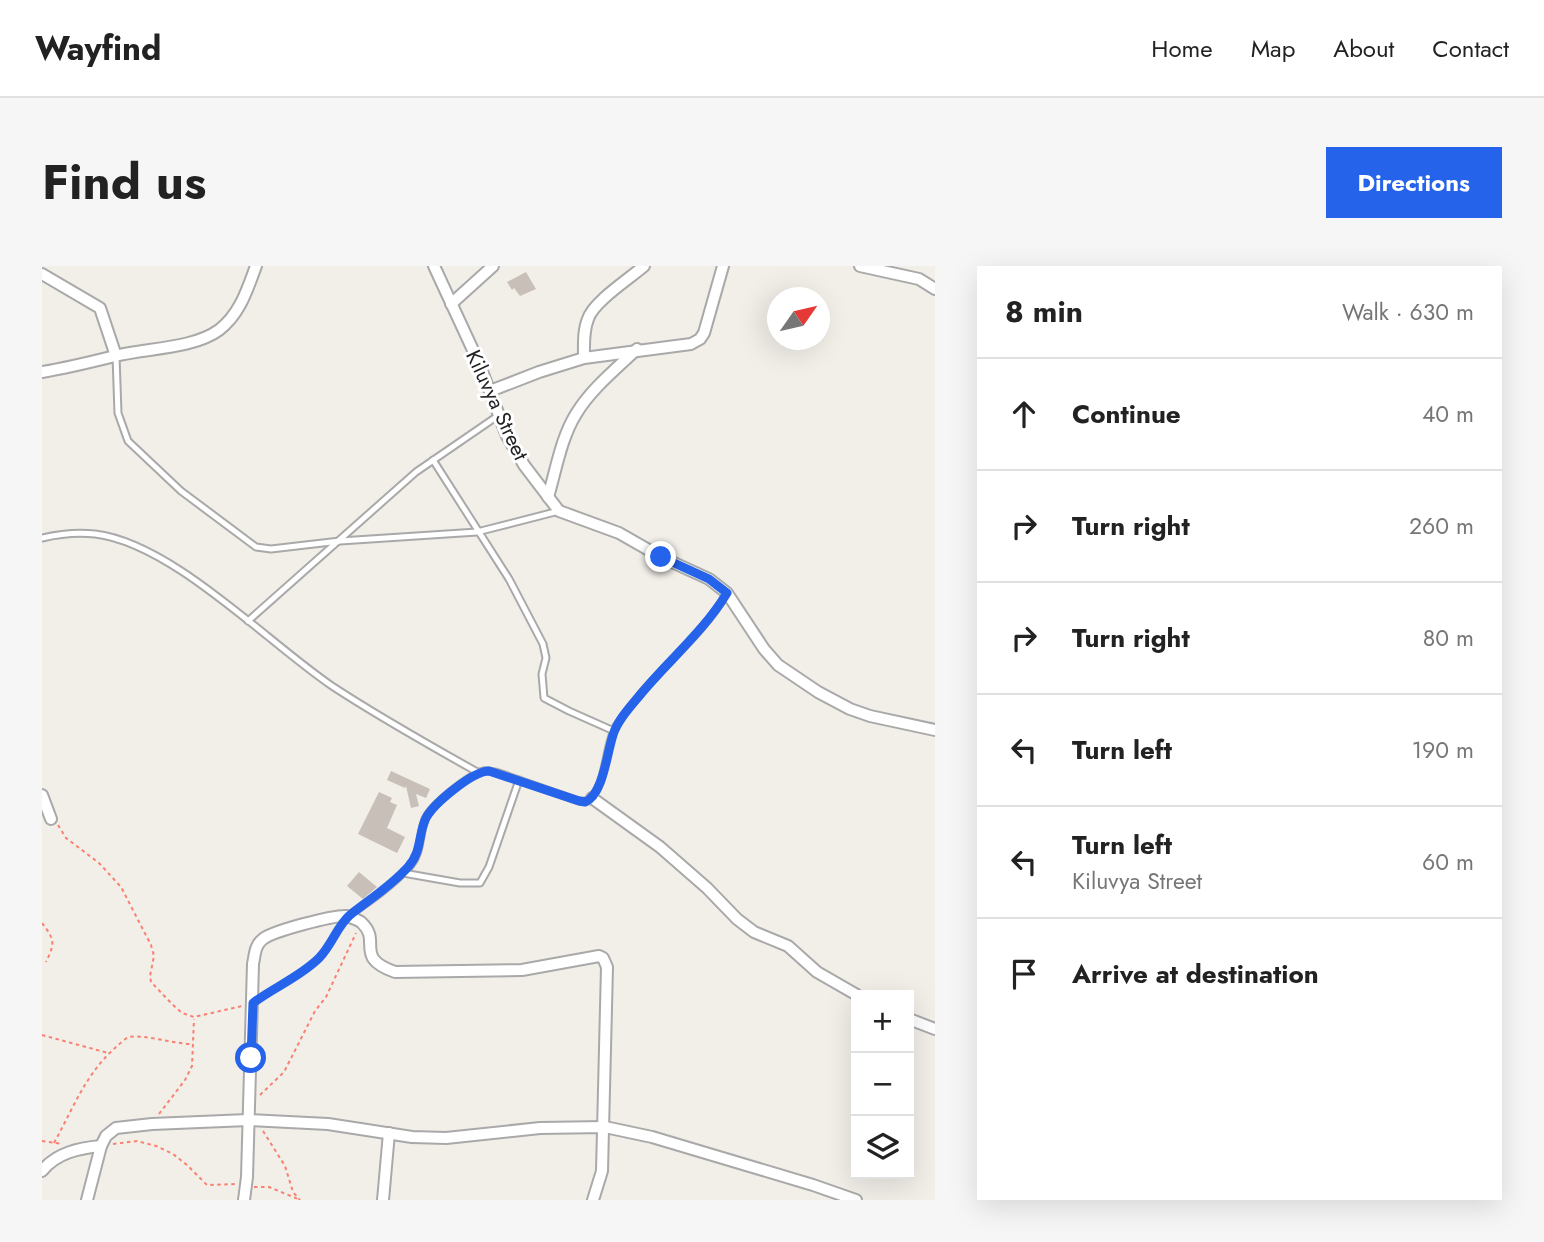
<!DOCTYPE html>
<html lang="en">
<head>
<meta charset="utf-8">
<style>
  :root { --surface:#fff; --page:#f6f6f6; --text:#222; --muted:#767676; --line:#e0e0e0; --accent:#2563eb }
  body { margin:0; font-family:Jost,sans-serif; background:var(--page); color:var(--text) }
  .controls { position:absolute; right:21px; bottom:21px; display:grid; overflow:hidden; border-radius:0px; box-shadow:0 7px 28px #0002 }
  .controls button { width:63px; height:63px; display:grid; place-items:center; padding:0; border:0; border-bottom:2px solid var(--line); background:var(--surface); color:var(--text); font:35px sans-serif }
  .compass { position:absolute; left:725px; top:21px; width:63px; height:63px; border-radius:50%; background:var(--surface); box-shadow:0 7px 28px #0002; rotate:56deg }
  .stop { position:absolute; width:21px; height:21px; margin:-16px; border:5px solid #2563eb; border-radius:50%; background:#fff }
  .stop.end { background:#2563eb; border-color:#fff; box-shadow:0 2px 7px #0008 }
  .list { margin:0; padding:0; list-style:none }
  h2 { display:flex; justify-content:space-between; align-items:center; height:91px; margin:0; padding:0 28px; font-size:30px }
  h2 small { font-size:23px; font-weight:400; color:var(--muted) }
  .list li { display:grid; grid-template-columns:46px 1fr auto; gap:21px; align-items:center; box-sizing:border-box; height:112px; padding:0 28px; border-top:2px solid var(--line) }
  .list b { display:block; font-size:26px; white-space:nowrap }
  .list p { margin:0; font-size:23px; white-space:nowrap; color:var(--muted) }
  .list em { font-size:23px; font-style:normal; color:var(--muted) }
  .icon { flex:none; width:38px; height:38px; fill:none; stroke:currentColor; stroke-width:2; stroke-linecap:round; stroke-linejoin:round }
  .map { position:relative; flex:none; width:893px; height:934px; overflow:hidden; border-radius:0px }
  header { display:flex; align-items:center; gap:42px; box-sizing:border-box; height:98px; padding:0 35px; background:var(--surface); border-bottom:2px solid var(--line) }
  header strong { font-size:33px }
  nav { display:flex; gap:38px; margin-inline-start:auto; font-size:24px }
  .intro { display:flex; align-items:center; justify-content:space-between; box-sizing:border-box; height:168px; padding:0 42px }
  h1 { margin:0; font-size:49px }
  .button { padding:18px 32px; border-radius:0px; background:var(--accent); color:#fff; font-size:24px; font-weight:700 }
  main { display:flex; gap:42px; padding:0 42px }
  aside { flex:1; background:var(--surface); border-radius:0px; box-shadow:0 7px 28px #0002 }
  .map>svg:first-child { display:block }
</style>
</head>
<body>
<header>
<strong>Wayfind</strong>
<nav><a>Home</a><a>Map</a><a>About</a><a>Contact</a></nav>
</header>
<div class="intro"><h1>Find us</h1><a class="button">Directions</a></div>
<main>
<div class="map">
<svg width="893" height="934" viewBox="0 0 893 934">
  <rect width="100%" height="100%" fill="#f2efe9"/>
  <!-- building -->
  <g fill="#c7bfb8">
    <polygon points="484,6 494,23 478,30 472,22 470,24 465,16"/>
    <polygon points="349,505 388,523 384,532 374,528 377,540 369,542 364,520 363,522 345,514"/>
    <polygon points="337,526 350,532 348,536 355,539 345,562 363,571 355,587 316,568"/>
    <polygon points="317,606 335,621 321,633 305,620"/>
  </g>
  <g fill="none" stroke-linecap="round" stroke-linejoin="round">
    <defs>
      <g id="service">
        <polyline points="74,90 76,147 86,175 139,225 214,281 229,283 298,275 435,266 517,245"/>
        <polyline points="391,194 467,313 501,378 504,392 500,408 502,432 527,445 572,465"/>
        <path d="M0 272C17 268 35 266 53 268 130 277 225 376 290 420 337 451 387 479 437 507"/>
        <polyline points="206,355 374,206 457,149"/>
        <polyline points="361,607 418,617 438,617 447,601 477,514"/>
        <path d="M306 650C328 635 351 619 369 599 380 585 377 569 383 553 389 539 427 509 441 505 446 504 452 506 457 507L537 535H547C565 516 562 487 572 464 578 452 589 440 597 430 626 395 662 366 685 327"/>
      </g>
      <g id="minor">
        <polyline points="392,0 436,95 465,170 482,199 517,245 577,267 619,291 667,313 685,327 722,383 736,399 776,426 808,443 828,450 893,464"/>
        <polyline points="818,0 877,13 893,23"/>
        <polyline points="0,8 58,42 74,90"/>
        <polyline points="409,38 451,0"/>
        <path d="M542 92C542 79 541 65 546 53 551 36 587 13 602 0"/>
        <path d="M0 106C25 102 49 96 73 90 104 82 151 83 177 64 198 48 205 24 214 0"/>
        <polyline points="448,125 497,106 542,92 649,78 658,73 662,67 681,0"/>
        <path d="M506 231C514 204 519 172 534 148 549 123 574 103 595 83"/>
        <polyline points="0,529 9,553"/>
        <polyline points="550,532 618,581 665,622 695,653 712,666 746,680 775,706 815,729"/>
        <polyline points="867,753 893,763"/>
        <path d="M0 905C14 887 37 882 59 880"/>
        <polyline points="45,934 59,880 64,870 74,862 110,858 206,854 286,858 370,871 404,872 498,862 563,861 610,871 771,919 814,934"/>
        <path d="M202 934 205 911 211 698C213 688 213 679 221 673 231 665 291 649 305 650 308 651 317 654 320 657 340 676 311 691 353 706L480 704 557 690 561 692 565 701 560 905 551 934"/>
        <polyline points="341,934 347,867"/>
      </g>
    </defs>
    <!-- service casing -->
    <use href="#service" stroke="#a9a9a9" stroke-width="9"/>
    <!-- minor casing -->
    <use href="#minor" stroke="#a9a9a9" stroke-width="14"/>
    <!-- path -->
    <g stroke="#fa8072" stroke-width="2" stroke-dasharray="3.5 3.5" stroke-linecap="butt">
      <polyline points="16,559 24,572 57,597 79,621 109,679 112,690 108,710 109,716 130,738 140,747 152,751 200,740"/>
      <path d="M0 657C13 674 13 677 4 696"/>
      <path d="M221 730C243 718 268 705 284 685 290 677 294 669 299 661"/>
      <polyline points="0,769 66,787"/>
      <polyline points="218,829 242,806 273,745 284,731 314,667"/>
      <polyline points="117,848 143,814 150,800 152,753"/>
      <polyline points="221,865 243,900 251,926 258,934"/>
      <polyline points="0,875 20,878"/>
      <path d="M12 877C35 835 46 801 86 771 104 768 130 778 151 778"/>
      <polyline points="71,878 95,875 114,880 131,888 145,899 165,919 194,918"/>
      <polyline points="212,921 227,921 256,933"/>
    </g>
    <!-- service -->
    <use href="#service" stroke="#fff" stroke-width="5"/>
    <!-- minor -->
    <use href="#minor" stroke="#fff" stroke-width="10"/>
  </g>
  <g fill="none" stroke-linecap="round" stroke-linejoin="round">
    <!-- route -->
    <path stroke="#2563eb" stroke-width="9" d="M209 792 211 737C232 721 258 711 277 692 290 679 295 660 308 649 328 633 349 620 366 601 380 586 376 568 384 552 392 537 431 505 447 505L537 535 543 536C561 529 565 487 571 469 575 455 588 441 598 429 626 395 662 365 685 327L667 313 619 291"/>
  </g>
  <g text-anchor="middle" stroke-width="6" stroke-linejoin="round" paint-order="stroke">
    <!-- street labels -->
    <g font-size="21" fill="#222" stroke="#fff">
      <text transform="translate(455 139) rotate(65)" y="7">Kiluvya Street</text>
    </g>
  </g>
</svg>
<div class="controls">
<button>+</button>
<button>−</button>
<button><svg class="icon" aria-label="layers" viewBox="0 0 24 24"><path d="M12 4l9 5-9 5-9-5zM3 14l9 5 9-5"/></svg></button>
</div>
<svg class="compass" viewBox="-18 -18 36 36"><path d="M0-13l5 13h-10z" fill="#e53935"/><path d="M0 13l5-13h-10z" fill="#767676"/></svg>
<div class="stop" style="left:209px;top:792px"></div>
<div class="stop end" style="left:619px;top:291px"></div>
</div>
<aside>
<h2>8 min<small>Walk · 630 m</small></h2>
<ul class="list">
<li><svg class="icon" aria-label="ahead" viewBox="0 0 24 24"><path d="M12 20V5M6 11l6-6 6 6"/></svg><div><b>Continue</b></div><em>40 m</em></li>
<li><svg class="icon" aria-label="right" viewBox="0 0 24 24"><path d="M7 20v-9h11M14 6l5 5-5 5"/></svg><div><b>Turn right</b></div><em>260 m</em></li>
<li><svg class="icon" aria-label="right" viewBox="0 0 24 24"><path d="M7 20v-9h11M14 6l5 5-5 5"/></svg><div><b>Turn right</b></div><em>80 m</em></li>
<li><svg class="icon" aria-label="left" viewBox="0 0 24 24"><path d="M17 20v-9H6M10 6l-5 5 5 5"/></svg><div><b>Turn left</b></div><em>190 m</em></li>
<li><svg class="icon" aria-label="left" viewBox="0 0 24 24"><path d="M17 20v-9H6M10 6l-5 5 5 5"/></svg><div><b>Turn left</b><p>Kiluvya Street</p></div><em>60 m</em></li>
<li><svg class="icon" aria-label="arrive" viewBox="0 0 24 24"><path d="M6 21V4h12l-3 4 3 4H6"/></svg><div><b>Arrive at destination</b></div></li>
</ul>
</aside>
</main>
</body>
</html>
